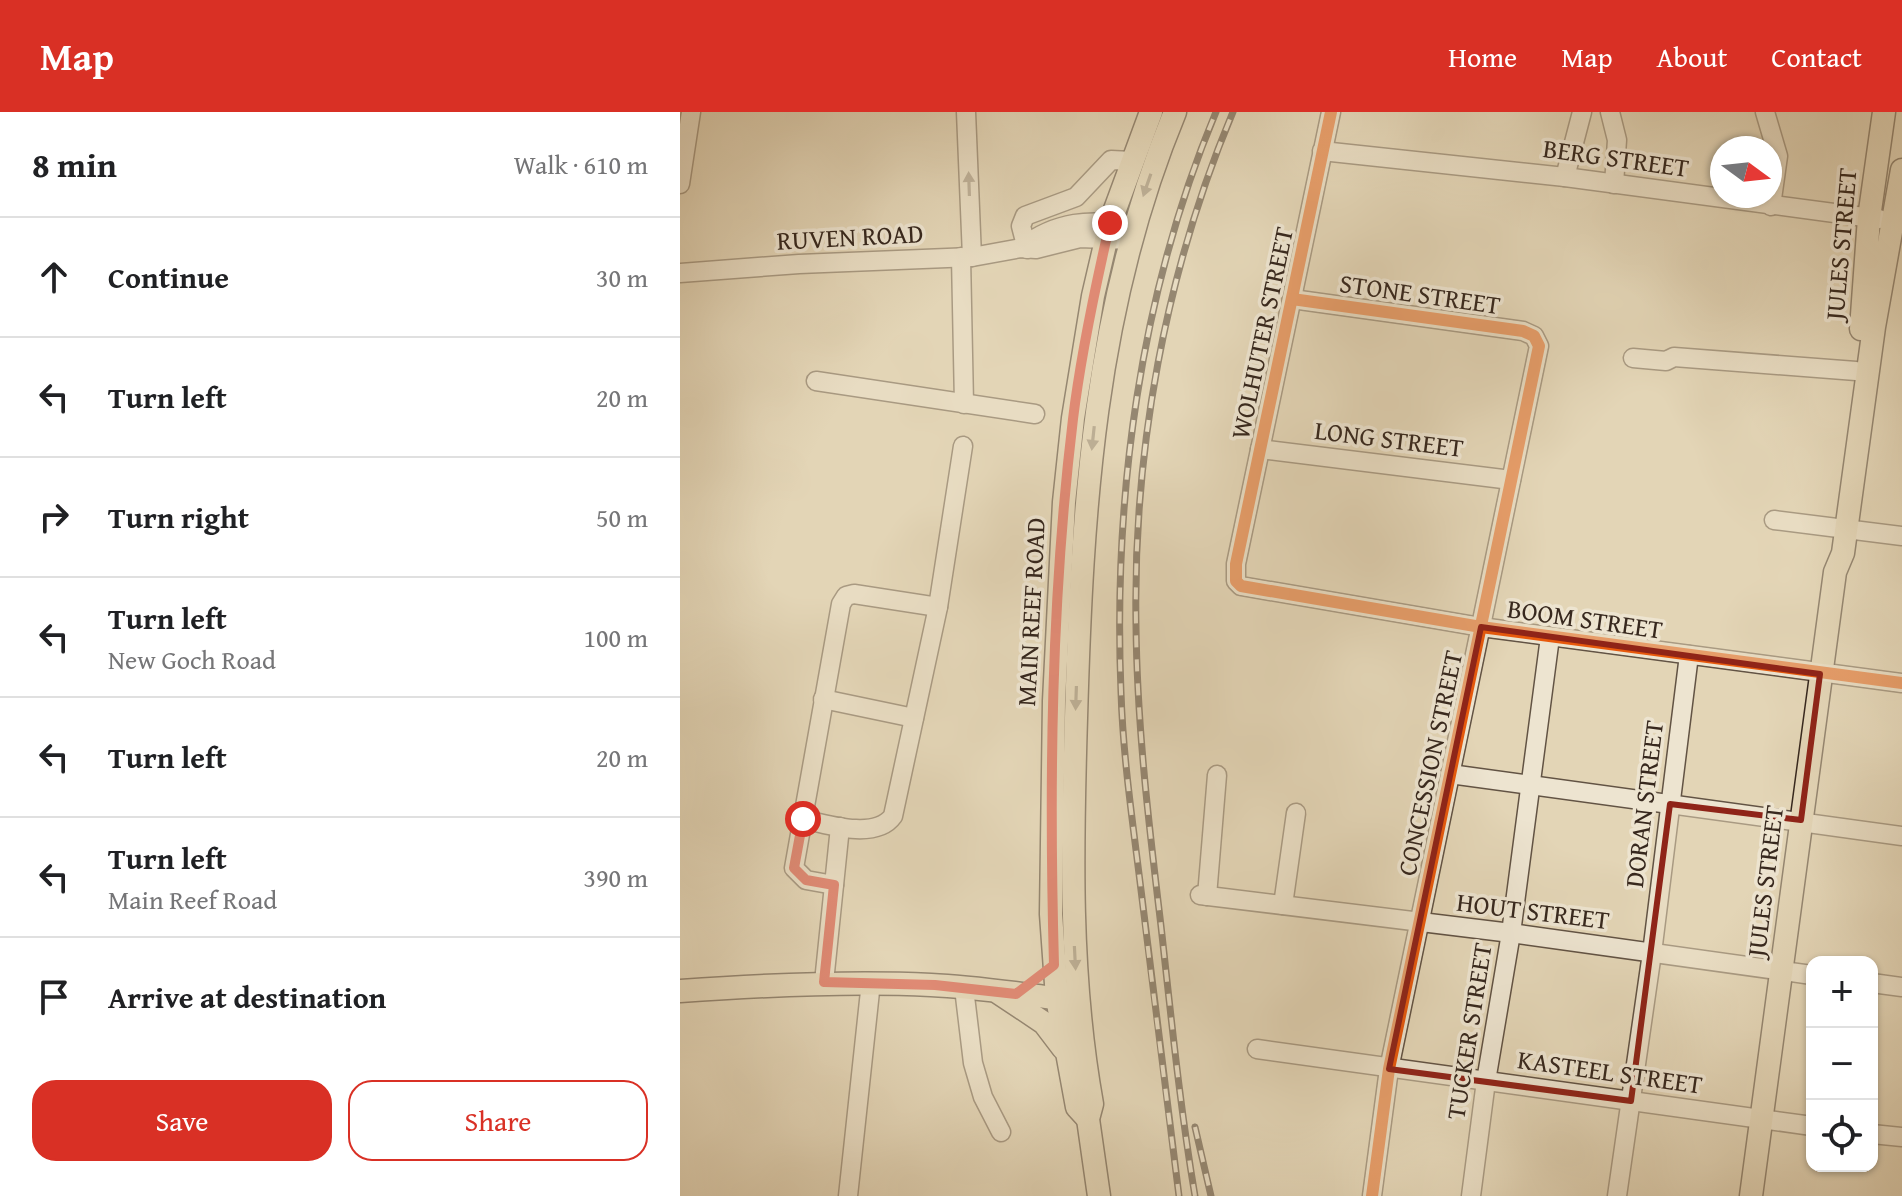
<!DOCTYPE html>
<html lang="en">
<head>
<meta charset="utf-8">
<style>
  :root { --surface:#fff; --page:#f6f6f6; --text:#202124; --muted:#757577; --line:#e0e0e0; --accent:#d93025 }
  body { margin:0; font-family:"Gentium Book Plus",serif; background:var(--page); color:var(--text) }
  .controls { position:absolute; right:24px; bottom:24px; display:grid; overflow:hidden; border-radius:16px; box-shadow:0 2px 6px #0004 }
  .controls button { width:72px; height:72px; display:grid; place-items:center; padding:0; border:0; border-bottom:2px solid var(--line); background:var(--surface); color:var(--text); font:40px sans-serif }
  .compass { position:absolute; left:1030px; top:24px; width:72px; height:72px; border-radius:50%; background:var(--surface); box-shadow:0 2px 6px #0004; rotate:105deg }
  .stop { position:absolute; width:24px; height:24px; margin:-18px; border:6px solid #d93025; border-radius:50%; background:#fff }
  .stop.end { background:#d93025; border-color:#fff; box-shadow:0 2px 8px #0008 }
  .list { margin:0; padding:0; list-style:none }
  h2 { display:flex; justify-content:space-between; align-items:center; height:104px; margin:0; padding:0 32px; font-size:34px }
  h2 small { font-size:26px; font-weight:400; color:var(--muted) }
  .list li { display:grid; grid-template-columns:52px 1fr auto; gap:24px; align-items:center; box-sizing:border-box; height:120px; padding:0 32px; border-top:2px solid var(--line) }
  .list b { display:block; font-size:30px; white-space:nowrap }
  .list p { margin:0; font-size:26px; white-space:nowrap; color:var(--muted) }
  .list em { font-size:26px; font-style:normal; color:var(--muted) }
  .actions { display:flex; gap:16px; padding:24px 32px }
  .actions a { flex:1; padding:18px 0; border:2px solid var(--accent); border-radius:24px; text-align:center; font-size:28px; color:var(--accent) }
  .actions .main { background:var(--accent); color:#fff }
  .icon { flex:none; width:44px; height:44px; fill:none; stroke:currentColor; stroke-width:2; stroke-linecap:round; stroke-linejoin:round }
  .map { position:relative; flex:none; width:1222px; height:1084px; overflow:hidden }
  header { display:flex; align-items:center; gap:48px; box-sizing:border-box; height:112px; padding:0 40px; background:var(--accent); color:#fff }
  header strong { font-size:38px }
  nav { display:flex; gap:44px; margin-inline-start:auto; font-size:28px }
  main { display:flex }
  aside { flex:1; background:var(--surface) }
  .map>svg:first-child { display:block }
</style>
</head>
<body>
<header>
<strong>Map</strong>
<nav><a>Home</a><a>Map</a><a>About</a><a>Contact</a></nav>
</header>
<main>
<aside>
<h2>8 min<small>Walk · 610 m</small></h2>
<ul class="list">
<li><svg class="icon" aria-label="ahead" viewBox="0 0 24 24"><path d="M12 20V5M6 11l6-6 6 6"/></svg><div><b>Continue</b></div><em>30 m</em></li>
<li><svg class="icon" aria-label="left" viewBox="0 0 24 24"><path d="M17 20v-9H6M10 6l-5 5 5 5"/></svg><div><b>Turn left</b></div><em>20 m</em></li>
<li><svg class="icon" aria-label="right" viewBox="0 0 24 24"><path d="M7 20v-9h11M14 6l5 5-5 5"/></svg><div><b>Turn right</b></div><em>50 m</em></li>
<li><svg class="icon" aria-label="left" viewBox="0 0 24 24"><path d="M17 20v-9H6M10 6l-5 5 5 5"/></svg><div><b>Turn left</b><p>New Goch Road</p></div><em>100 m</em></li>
<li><svg class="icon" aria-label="left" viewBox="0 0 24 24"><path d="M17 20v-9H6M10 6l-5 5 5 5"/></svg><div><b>Turn left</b></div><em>20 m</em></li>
<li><svg class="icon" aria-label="left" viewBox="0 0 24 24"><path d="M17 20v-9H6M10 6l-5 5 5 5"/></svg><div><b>Turn left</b><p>Main Reef Road</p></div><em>390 m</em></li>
<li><svg class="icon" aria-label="arrive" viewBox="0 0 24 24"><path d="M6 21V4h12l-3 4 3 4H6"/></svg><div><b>Arrive at destination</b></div></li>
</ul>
<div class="actions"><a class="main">Save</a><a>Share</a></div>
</aside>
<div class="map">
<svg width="1222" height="1084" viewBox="0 0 1222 1084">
  <rect width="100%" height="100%" fill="#e3d5b6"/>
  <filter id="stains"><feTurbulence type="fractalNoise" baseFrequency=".0025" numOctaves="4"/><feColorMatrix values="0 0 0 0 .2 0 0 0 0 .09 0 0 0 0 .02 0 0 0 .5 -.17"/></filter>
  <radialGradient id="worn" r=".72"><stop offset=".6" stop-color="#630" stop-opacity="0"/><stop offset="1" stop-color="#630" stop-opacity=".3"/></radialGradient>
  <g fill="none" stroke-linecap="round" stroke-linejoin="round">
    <defs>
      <g id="minor">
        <polyline points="286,0 292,145"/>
        <polyline points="651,0 556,452 556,469 561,474 801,515 1222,571"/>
        <polyline points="930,0 937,28 934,72"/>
        <polyline points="1085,0 1098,44 1091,94"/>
        <polyline points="642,39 885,65 1199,107"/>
        <polyline points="885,65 902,0"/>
        <polyline points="0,72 11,0"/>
        <path d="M341 136C376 109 411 106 453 115"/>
        <polyline points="347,137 341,114 345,104 396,85 431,48 452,49"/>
        <polyline points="281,145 284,292"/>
        <polyline points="0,161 119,152 292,145 341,136 356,137 400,126 450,128"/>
        <polyline points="612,187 843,219 854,224 859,234 709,957 692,1084"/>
        <polyline points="953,246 986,249 994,245 1176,259"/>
        <polyline points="136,269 355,302"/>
        <polyline points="580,337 831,368"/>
        <polyline points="1094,408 1222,424"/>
        <polyline points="143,587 234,606"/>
        <polyline points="770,662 1222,724"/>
        <path d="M123 707C148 713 196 728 213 704L258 495 283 334"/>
        <polyline points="154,773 126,768 114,756 161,492 166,484 174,482 258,495"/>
        <polyline points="520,783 831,821 1132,863"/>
        <polyline points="527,784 537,663"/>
        <polyline points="603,793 616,701"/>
        <polyline points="144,870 160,715"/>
        <polyline points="1192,871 1222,875"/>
        <polyline points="284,876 293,951 303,985 321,1020"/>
        <polyline points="577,937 1132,1014"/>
        <polyline points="1192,1022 1222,1025"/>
        <polyline points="168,1084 191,870"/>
        <polyline points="791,1084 806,969 831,821 870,525"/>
        <polyline points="937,1084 972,841 1009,543"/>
      </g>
      <g id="major">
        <polyline points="1181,217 1189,106 1204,0"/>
        <path d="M0 879C84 873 167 869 251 873 298 875 345 883 392 888"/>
        <polyline points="319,881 364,911 383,936"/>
        <polyline points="408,1007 397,995 377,886 371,802 374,589 384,390 393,306 413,184 430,111 471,0"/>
        <path d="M419 1084 408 1007 412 992C389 864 392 736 396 606 402 397 414 195 495 0"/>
        <polyline points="1071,1084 1155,460 1163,441 1194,215 1222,58"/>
      </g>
    </defs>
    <!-- minor casing -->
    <use href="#minor" stroke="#625344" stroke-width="21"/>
    <!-- major casing -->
    <use href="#major" stroke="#37281e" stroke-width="25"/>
    <!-- minor -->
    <use href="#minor" stroke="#ede4d0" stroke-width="18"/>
    <!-- major -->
    <use href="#major" stroke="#e3d5b6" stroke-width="22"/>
    <defs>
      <g id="rail">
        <polyline points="515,1015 531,1084"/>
        <path d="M499 1084C486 982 473 880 461 778 453 712 443 646 441 580 433 384 460 181 536 0"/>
        <path d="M515 1084C500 995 491 904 481 814 469 714 457 614 456 513 453 339 485 161 553 0"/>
      </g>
    </defs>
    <!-- rail casing -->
    <use href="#rail" stroke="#37281e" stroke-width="7"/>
    <!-- rail -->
    <use href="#rail" stroke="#ede4d0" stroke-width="4" stroke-dasharray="12" stroke-linecap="butt"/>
    <defs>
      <g id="cycleway">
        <polyline points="651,0 556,452 556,469 561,474 801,515 1222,571"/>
        <polyline points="612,187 843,219 854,224 859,234 709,957 692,1084"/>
      </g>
    </defs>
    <!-- cycleway casing -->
    <use href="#cycleway" stroke="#ede4d0" stroke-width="17"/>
    <!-- cycleway -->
    <use href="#cycleway" stroke="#e8590c" stroke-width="12"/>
  </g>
  <!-- one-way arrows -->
  <defs><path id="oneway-solid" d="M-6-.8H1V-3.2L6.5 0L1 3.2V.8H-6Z" transform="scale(2)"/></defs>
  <use fill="#928677" href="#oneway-solid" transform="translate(289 72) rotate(-92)"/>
  <g fill="#8d7e6a">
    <use href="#oneway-solid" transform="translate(467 73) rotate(109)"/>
    <use href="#oneway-solid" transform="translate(413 326) rotate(96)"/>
    <use href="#oneway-solid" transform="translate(396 586) rotate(92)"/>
    <use href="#oneway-solid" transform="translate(395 846) rotate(87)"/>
  </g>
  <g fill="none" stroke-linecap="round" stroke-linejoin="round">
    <!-- route -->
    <path stroke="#d93025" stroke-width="10" d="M123 707 114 756 126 768 154 773 144 870 255 873 336 882 374 853C369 672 371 488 393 307 401 241 415 176 430 111"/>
  </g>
  <!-- marked area -->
  <path d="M0 0H1222V1084H0ZM801 515 1140 562 1121 708 990 692 951 989 709 957Z" fill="#e3d5b6" fill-opacity=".55" fill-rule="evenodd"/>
  <path fill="none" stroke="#8f2418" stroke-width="6" stroke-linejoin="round" d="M801 515 1140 562 1121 708 990 692 951 989 709 957Z"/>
  <g text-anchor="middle" stroke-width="7" stroke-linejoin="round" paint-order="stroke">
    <!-- street labels -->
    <g font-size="26" fill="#37281e" stroke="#ede4d0">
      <text transform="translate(936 46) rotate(8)" y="9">BERG STREET</text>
      <text transform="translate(170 125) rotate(-3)" y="9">RUVEN ROAD</text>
      <text transform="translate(1161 132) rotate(-85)" y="9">JULES STREET</text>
      <text transform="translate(740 182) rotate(8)" y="9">STONE STREET</text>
      <text transform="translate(582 221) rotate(-78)" y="9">WOLHUTER STREET</text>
      <text transform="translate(709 327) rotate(7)" y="9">LONG STREET</text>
      <text transform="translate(351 500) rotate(-87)" y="9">MAIN REEF ROAD</text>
      <text transform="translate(905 507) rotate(8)" y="9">BOOM STREET</text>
      <text transform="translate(750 651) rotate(-78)" y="9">CONCESSION STREET</text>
      <text transform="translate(964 692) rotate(-83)" y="9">DORAN STREET</text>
      <text transform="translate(1085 769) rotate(-83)" y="9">JULES STREET</text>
      <text transform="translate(853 799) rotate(7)" y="9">HOUT STREET</text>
      <text transform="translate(789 919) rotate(-81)" y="9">TUCKER STREET</text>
      <text transform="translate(930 960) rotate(8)" y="9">KASTEEL STREET</text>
    </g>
  </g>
  <rect width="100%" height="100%" filter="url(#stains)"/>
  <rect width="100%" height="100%" fill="url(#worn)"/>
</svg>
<div class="controls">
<button>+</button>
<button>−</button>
<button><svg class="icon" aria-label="locate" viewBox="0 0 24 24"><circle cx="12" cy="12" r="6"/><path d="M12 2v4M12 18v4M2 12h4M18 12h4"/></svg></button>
</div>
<svg class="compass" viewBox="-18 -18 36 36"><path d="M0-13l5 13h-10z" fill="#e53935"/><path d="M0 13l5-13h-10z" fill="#757577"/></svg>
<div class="stop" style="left:123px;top:707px"></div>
<div class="stop end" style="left:430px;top:111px"></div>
</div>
</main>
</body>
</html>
